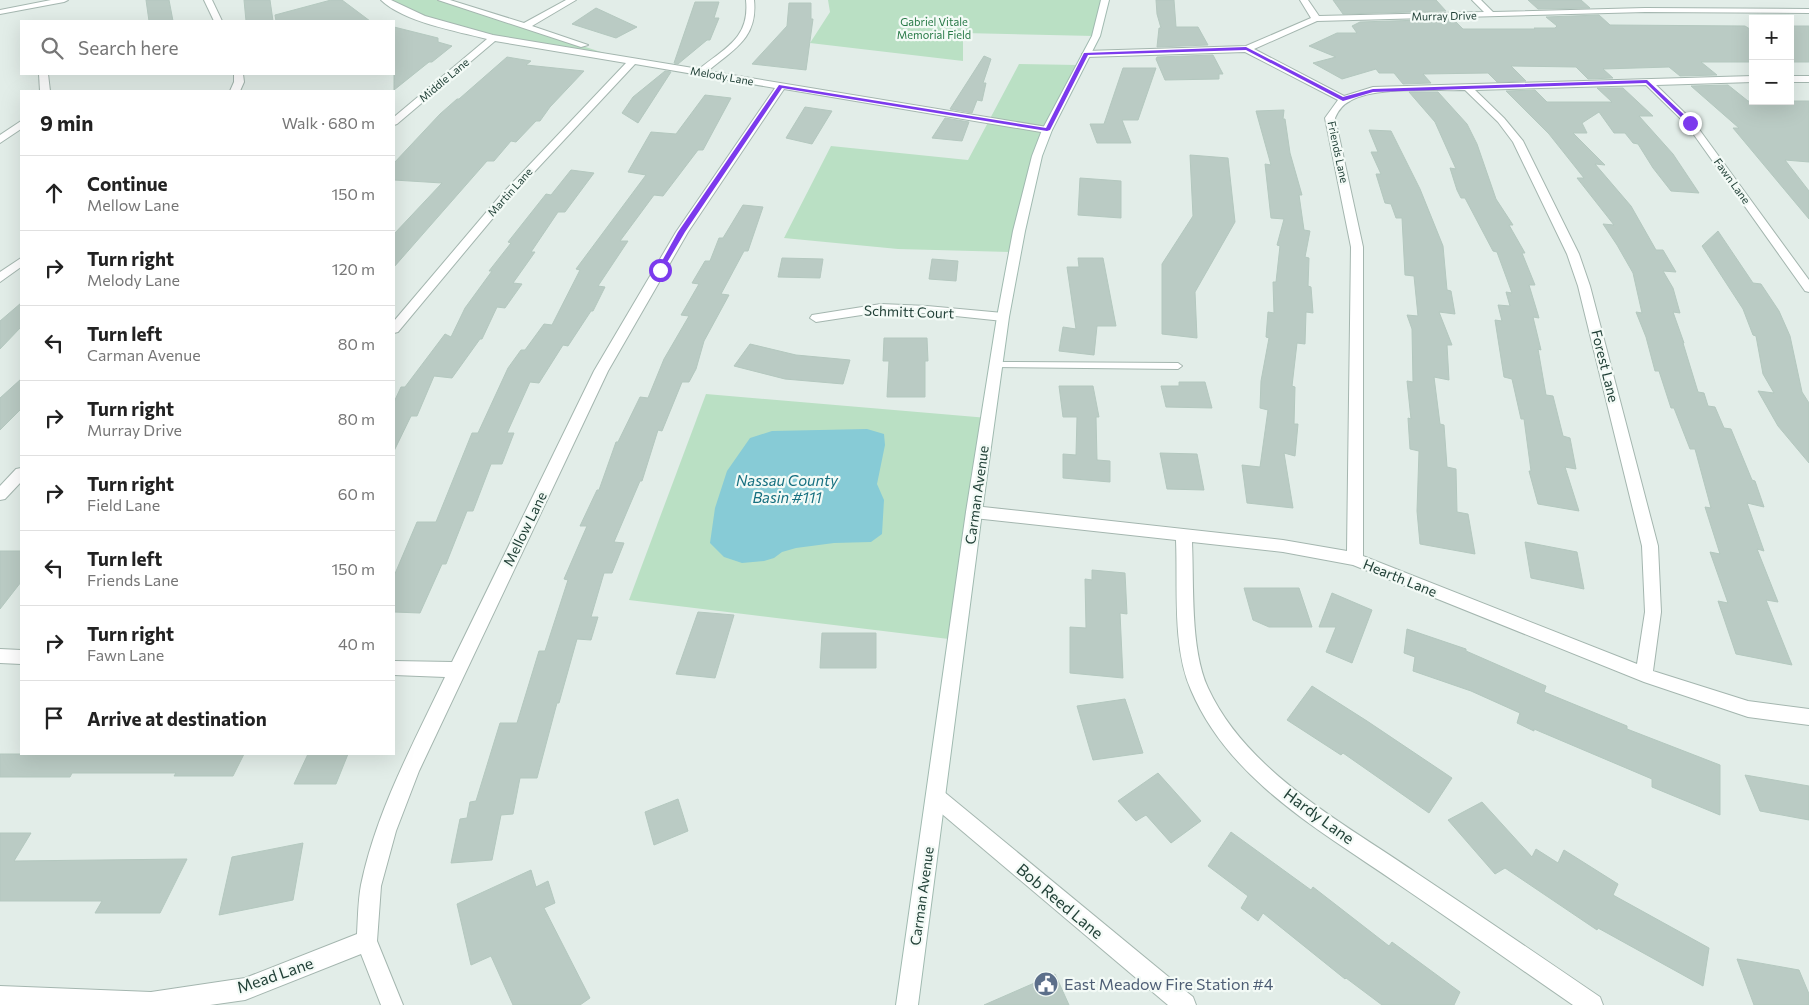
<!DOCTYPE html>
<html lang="en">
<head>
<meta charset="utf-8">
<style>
  :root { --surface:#fff; --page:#f2f2f2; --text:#222; --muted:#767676; --line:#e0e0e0 }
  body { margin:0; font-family:Commissioner,sans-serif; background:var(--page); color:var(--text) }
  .controls { position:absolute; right:15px; top:15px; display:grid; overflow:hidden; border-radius:0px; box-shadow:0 5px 20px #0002 }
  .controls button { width:45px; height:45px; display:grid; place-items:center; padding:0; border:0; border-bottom:1px solid var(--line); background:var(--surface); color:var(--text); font:25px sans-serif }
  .stop { position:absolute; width:15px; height:15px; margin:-11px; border:4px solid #7c3aed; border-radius:50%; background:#fff }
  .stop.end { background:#7c3aed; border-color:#fff; box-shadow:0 1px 5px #0008 }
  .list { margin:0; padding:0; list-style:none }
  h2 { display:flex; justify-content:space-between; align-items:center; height:65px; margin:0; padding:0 20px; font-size:21px }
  h2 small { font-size:16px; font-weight:400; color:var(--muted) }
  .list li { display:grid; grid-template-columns:32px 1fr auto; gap:15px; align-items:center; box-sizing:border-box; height:75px; padding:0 20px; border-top:1px solid var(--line) }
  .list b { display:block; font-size:19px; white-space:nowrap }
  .list p { margin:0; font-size:16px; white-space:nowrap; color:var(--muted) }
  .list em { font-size:16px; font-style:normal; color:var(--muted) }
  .icon { flex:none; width:28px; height:28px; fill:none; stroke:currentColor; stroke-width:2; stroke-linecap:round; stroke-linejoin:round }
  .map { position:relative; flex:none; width:1809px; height:1005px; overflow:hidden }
  .search { position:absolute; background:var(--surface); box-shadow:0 5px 20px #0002; left:20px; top:20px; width:375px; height:55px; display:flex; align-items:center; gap:12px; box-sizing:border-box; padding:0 18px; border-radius:0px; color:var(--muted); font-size:19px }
  .panel { position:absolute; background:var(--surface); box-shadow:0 5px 20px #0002; left:20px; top:90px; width:375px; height:665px; border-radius:0px }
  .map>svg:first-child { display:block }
</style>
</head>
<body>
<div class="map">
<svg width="1809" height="1005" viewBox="0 0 1809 1005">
  <rect width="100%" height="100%" fill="#e2ede8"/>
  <!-- green -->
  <g fill="#bae0c4">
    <polygon points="389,0 439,0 623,59 495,37 423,17"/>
    <polygon points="828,0 1103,0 1094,36 963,33 963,61 810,43 830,12"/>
    <polygon points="1019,64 1078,65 1044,133 1010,252 898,249 784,238 831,146 968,160"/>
    <polygon points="706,394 988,418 957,640 629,600"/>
  </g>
  <!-- water -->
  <polygon fill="#87cbd6" points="867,429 884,434 885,445 877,484 884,500 882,534 871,542 834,543 796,548 782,552 774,558 764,561 742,563 724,557 710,543 715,508 727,471 750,438 772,431"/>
  <!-- building -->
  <g fill="#bacbc4" stroke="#b4c8bf">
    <polygon points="146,0 169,0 173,21 149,21"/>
    <polygon points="244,0 270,0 273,21 246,21"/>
    <polygon points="331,0 342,0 370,21 276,21 275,15"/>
    <polygon points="1156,0 1174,0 1176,27 1198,27 1208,45 1157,47 1159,28 1161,28 1157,14"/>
    <polygon points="1333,0 1436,0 1446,11 1343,14"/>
    <polygon points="1528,0 1581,0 1590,8 1538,9"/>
    <polygon points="695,2 719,2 714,18 719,18 710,40 707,40 678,64 674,63"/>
    <polygon points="789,3 811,3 811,19 813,19 806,70 752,64 787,26"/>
    <polygon points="596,8 637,27 616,38 572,24"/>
    <polygon points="1599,15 1610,25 1745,26 1753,31 1753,62 1701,62 1717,75 1680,76 1669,67 1603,69 1613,78 1588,79 1576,67 1511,66 1526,81 1497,82 1488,73 1423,74 1431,83 1403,84 1394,73 1379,73 1376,69 1342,79 1313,63 1336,57 1309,46 1337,33 1357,33 1352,26 1360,22 1453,19 1463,29 1535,29 1534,28 1555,28 1557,26 1546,17"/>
    <rect x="1790" y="26" width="19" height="36"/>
    <polygon points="394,27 438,38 438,42 452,46 432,62 429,62 394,90"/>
    <polygon points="1213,55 1223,74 1219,74 1219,79 1165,80 1156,59 1157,57"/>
    <polygon points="984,56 991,59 983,83 986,83 982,101 977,100 972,113 950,109"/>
    <polygon points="507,57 531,61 526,65 584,71 550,107 540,121 536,121 516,142 511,141 494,161 487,161 394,267 394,234 442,183 394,180 394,163 440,114 457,99 459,99"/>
    <polygon points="1123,68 1156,68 1138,120 1122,120 1131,143 1097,143 1090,124 1104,124"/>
    <polygon points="665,71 671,72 638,123 622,113 633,97"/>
    <polygon points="1728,85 1748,101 1809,101 1809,162 1785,160 1809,191 1809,219 1733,128 1739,128 1691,86"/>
    <polygon points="1597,88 1623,88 1653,116 1639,116 1673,154 1699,193 1671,191 1653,168 1638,144 1633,143 1625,133 1614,133 1599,112 1582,123 1587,133 1573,133 1605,165 1595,164 1631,206 1656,250 1663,250 1676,272 1663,271 1673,288 1680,313 1673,312 1684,343 1683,343 1698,392 1704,393 1708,406 1715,407 1724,428 1731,429 1752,480 1755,481 1764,507 1747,503 1764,551 1757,549 1778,602 1766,600 1792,665 1736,654 1718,601 1728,603 1710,552 1720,554 1705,507 1711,508 1695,449 1690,449 1674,408 1671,408 1659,371 1655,371 1646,337 1636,312 1642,313 1633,273 1617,245 1603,224 1614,225 1577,178 1584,178 1549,134 1506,91 1535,90 1547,102 1612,102"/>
    <polygon points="1409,92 1438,92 1467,124 1477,144 1496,199 1513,225 1509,225 1525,253 1522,253 1535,285 1529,285 1539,318 1533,317 1541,350 1538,349 1546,395 1553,396 1563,436 1570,438 1576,469 1565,467 1579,511 1538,504 1529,471 1531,471 1524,419 1521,419 1512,379 1504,377 1495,320 1502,321 1498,305 1510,306 1506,292 1512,293 1497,252 1493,251 1465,198 1461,198 1457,190 1450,168 1456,169 1435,122"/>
    <polygon points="705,95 731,98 703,150 698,150 663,196 654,195 620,241 628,241 598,286 605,287 593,311 591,311 568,346 563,345 539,383 530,382 507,433 514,433 502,464 491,464 473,511 467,511 446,564 442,564 420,613 394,612 394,576 417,522 436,522 472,433 478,433 508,368 521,350 525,350 544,324 552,325 580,270 576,269 646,175 628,172 651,132 676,134"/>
    <polygon points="805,107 832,111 812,144 786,138"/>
    <polygon points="1284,110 1283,119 1285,119 1290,153 1302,195 1299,195 1304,230 1310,231 1305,257 1309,258 1308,286 1311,287 1313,313 1306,312 1305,344 1297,343 1292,386 1295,387 1294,424 1298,424 1295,456 1284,453 1293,508 1247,503 1242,465 1260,467 1268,410 1260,408 1261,381 1269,338 1266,337 1268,312 1274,313 1273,282 1276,282 1280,246 1277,245 1284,219 1271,218 1265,164 1271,165 1256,111"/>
    <polygon points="945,118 969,122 962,141 932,138"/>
    <polygon points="1369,130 1391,131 1420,189 1443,246 1447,290 1451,291 1455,314 1439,312 1452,345 1447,345 1449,380 1434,377 1440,424 1444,425 1447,467 1456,469 1457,512 1468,514 1475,554 1420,544 1417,511 1419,451 1410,449 1408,418 1411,419 1407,381 1413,382 1412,329 1407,315 1418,316 1414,276 1405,275 1402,218 1396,218 1391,204 1385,203 1376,174 1381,174 1371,152 1378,152"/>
    <polygon points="1190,155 1228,158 1235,222 1195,292 1197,338 1162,334 1162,264 1193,216"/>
    <polygon points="571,170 594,173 565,212 558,212 531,252 535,252 513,283 522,284 505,308 497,307 482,339 480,339 452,378 434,376 417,416 411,416 394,451 394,402 401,387 405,387 445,334 451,337 465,308 492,271 489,271 511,243 508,242 546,194 551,195"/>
    <polygon points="1080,178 1121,181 1121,218 1078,215"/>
    <polygon points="743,205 763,207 748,251 744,251 721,294 729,295 704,341 696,369 689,382 682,382 662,431 658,430 642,481 640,481 614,542 624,543 612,573 604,573 591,617 598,617 591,640 577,639 559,703 557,703 537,778 520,778 513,814 501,815 492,860 451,863 460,819 467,818 470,802 476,801 500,723 517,723 539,651 545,651 568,580 564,579 587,526 580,526 597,490 599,490 616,442 618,442 640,397 648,398 664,359 689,316 681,315 699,284 692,283 705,261 710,261 719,238 723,238"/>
    <polygon points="1718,231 1753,283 1761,284 1779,311 1790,336 1802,392 1809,403 1809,463 1778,426 1758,391 1774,393 1763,374 1756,336 1753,335 1743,309 1702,246"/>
    <polygon points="782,258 823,259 820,278 778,277"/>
    <polygon points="1078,258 1103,258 1116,326 1097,326 1094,355 1059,351 1063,327 1076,329 1067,267 1079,267"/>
    <polygon points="932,259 958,261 956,281 929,279"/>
    <polygon points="21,303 21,327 0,349 0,321"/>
    <polygon points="884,338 927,338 928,361 925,361 925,397 887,397 889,361 883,361"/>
    <polygon points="750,344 796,355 850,360 843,384 785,379 734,366"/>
    <polygon points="21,379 21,409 0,430 0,398"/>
    <polygon points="1179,382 1205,382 1212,408 1166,407 1161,386 1179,386"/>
    <polygon points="1059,386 1093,386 1099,417 1096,417 1097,460 1110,461 1110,482 1063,478 1063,454 1076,455 1077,417 1063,417"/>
    <polygon points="1160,453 1197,454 1204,490 1167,489"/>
    <polygon points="1525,542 1577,552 1584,589 1531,578"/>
    <polygon points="0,551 21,551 21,582 0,609"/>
    <polygon points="1092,570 1125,573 1127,614 1120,613 1123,678 1070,673 1070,627 1086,628 1085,579 1092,580"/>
    <polygon points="1244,588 1299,588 1312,627 1269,627 1253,620"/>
    <polygon points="1332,593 1372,610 1352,663 1326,652 1336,627 1319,627"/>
    <polygon points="698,612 734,615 715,678 676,674"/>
    <polygon points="1407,629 1466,649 1466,651 1546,686 1544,692 1627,726 1627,729 1720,765 1720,815 1652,787 1652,779 1534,729 1534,731 1517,723 1520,713 1471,691 1413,671 1415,657 1404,653"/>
    <polygon points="822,633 876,633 876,668 820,668"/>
    <polygon points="1312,686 1367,721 1452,778 1429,813 1343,753 1341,755 1287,720"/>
    <polygon points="1125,699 1143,753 1093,760 1077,706"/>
    <polygon points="0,754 244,754 233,776 174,776 176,773 72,773 70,777 0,777"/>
    <polygon points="308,754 348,754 336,784 294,784"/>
    <polygon points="1158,773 1201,821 1171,843 1146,815 1136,821 1118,801"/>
    <polygon points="1745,775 1809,786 1809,820 1760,811"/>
    <polygon points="678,799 688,831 654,845 645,812"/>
    <polygon points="1482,802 1532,857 1536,849 1558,863 1564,850 1618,884 1613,895 1709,948 1703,986 1598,928 1597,930 1505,868 1495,874 1448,820"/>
    <polygon points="1231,832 1311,890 1313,887 1389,946 1392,942 1460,992 1454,1005 1382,1005 1346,978 1345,979 1263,913 1258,921 1241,908 1248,896 1208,866"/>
    <polygon points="0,833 31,833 14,861 187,859 160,913 95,913 102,901 0,901"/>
    <polygon points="303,843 293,900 219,915 232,857"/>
    <polygon points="531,870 536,887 548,881 555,903 544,908 590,998 580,1005 513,1005 491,956 471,965 457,904"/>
    <polygon points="1737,959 1799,970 1809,994 1809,1005 1754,1005"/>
    <polygon points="1055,974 1069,1005 984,1005"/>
  </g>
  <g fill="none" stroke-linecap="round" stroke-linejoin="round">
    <defs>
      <polygon id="service" points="996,362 1178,363 1182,366 1178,369 993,367 992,365 993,363"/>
      <g id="minor">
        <polygon points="51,0 68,0 64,2 0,14 0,10"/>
        <polygon points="204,0 212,0 222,21 214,21"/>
        <path d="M381 0H391L425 16 493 35 699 69C725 48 750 38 746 0H754C758 38 734 49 708 71L1047 127 1052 130 1047 133 784 89 688 232 608 371 419 771 396 831 381 886 377 941 403 1005H381L361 954 245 1000 210 1005H0V986L151 992 245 978 357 934C358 918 358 901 361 885 376 812 413 744 445 677L394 675V661L452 662 594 371 676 232 775 88 635 64 508 200 398 332 394 333V321L500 196 626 63 495 41 397 124 394 125V117L487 39C456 31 404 22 381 0Z"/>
        <polygon points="438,0 450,0 524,23 566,0 576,0 532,26 588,45 581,47"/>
        <path d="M1300 0H1308L1319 16 1484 12 1472 0H1481L1493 12 1645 8 1809 9V13L1645 12 1317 21 1254 49 1344 96 1373 87 1753 76V82L1656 85 1693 121 1809 280V292L1805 291 1687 125 1646 85 1475 90 1504 118 1523 141 1579 254 1590 286 1658 546 1661 612 1653 671 1748 701 1809 709V725L1748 717 1644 682 1353 565 1283 552 1192 542C1194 585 1190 649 1208 688 1246 771 1342 822 1415 872 1477 913 1538 955 1600 997L1603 1005H1573C1515 965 1457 924 1398 884 1321 831 1229 780 1191 690 1172 647 1178 587 1176 540L974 518 969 516 966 512 969 508 974 506 1283 540 1347 551 1351 247 1325 118 1338 100 1245 52 1086 57 1082 54 1086 51 1246 46 1311 18ZM1465 90 1498 122 1513 142 1567 254 1578 286 1642 546 1645 612 1637 664 1363 556V247L1335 118C1338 111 1342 105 1350 101 1375 86 1434 91 1465 90Z"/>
        <polygon points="39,74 48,74 50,91 40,91"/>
        <polygon points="234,74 243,74 244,82 240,91 230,91 234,82"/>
        <rect x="1790" y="76" width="19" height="6"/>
        <polygon points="21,121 21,129 0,143 0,135"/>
        <polygon points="21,258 21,267 0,282 0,272"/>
        <polygon points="881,304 927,306 1003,313 1009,317 1003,321 927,313 881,312 816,322 810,318 812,315"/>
        <polygon points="21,468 21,482 5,499 0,500 0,486 16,469"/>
        <polygon points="0,649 21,650 21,664 0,663"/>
      </g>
      <polygon id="tertiary" points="936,788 943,791 1193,997 1196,1005 1168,1005 929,803 926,797 929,791"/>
      <polygon id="secondary" points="1101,0 1109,0 1100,36 1052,130 1042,156 1025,231 1009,317 982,512 918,1005 896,1005 966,512 997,317 1013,231 1032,156 1042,130 1092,36"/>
    </defs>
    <!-- service casing -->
    <use href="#service" stroke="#a4b6af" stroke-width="2"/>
    <!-- minor casing -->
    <use href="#minor" stroke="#a4b6af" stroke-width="2"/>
    <!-- tertiary casing -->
    <use href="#tertiary" stroke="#a4b6af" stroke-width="2"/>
    <!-- secondary casing -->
    <use href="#secondary" stroke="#a0bab0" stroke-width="2"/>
    <!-- service -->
    <use href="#service" fill="#fff" fill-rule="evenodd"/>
    <!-- minor -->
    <use href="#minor" fill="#fff" fill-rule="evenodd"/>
    <!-- tertiary -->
    <use href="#tertiary" fill="#fff" fill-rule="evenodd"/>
    <!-- secondary -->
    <use href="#secondary" fill="#fff" fill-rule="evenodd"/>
  </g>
  <!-- route -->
  <polygon fill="#7c3aed" points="1246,47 1343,97 1373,89 1647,80 1693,123 1688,124 1646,83 1373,92 1343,101 1246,50 1088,55 1050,130 1047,131 782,88 685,232 662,271 657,270 678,232 779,85 1046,128 1084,53"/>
  <!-- icons -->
  <defs>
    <symbol id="civic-disc" viewBox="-11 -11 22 22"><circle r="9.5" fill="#5c6f8a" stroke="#f3faf6"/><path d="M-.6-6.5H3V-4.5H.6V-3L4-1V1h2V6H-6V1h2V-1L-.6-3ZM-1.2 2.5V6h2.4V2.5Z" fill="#fff"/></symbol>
  </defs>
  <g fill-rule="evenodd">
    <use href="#civic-disc" x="1032" y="970" width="28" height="28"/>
  </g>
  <g text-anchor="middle" stroke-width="4.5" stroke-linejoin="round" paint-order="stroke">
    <!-- far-street labels -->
    <g font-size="11" fill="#214037" stroke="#f3faf6">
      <text transform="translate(1444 16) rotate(-1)" y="4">Murray Drive</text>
      <text transform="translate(722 76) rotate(10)" y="4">Melody Lane</text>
      <text transform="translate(444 80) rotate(-40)" y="4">Middle Lane</text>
      <text transform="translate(1338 152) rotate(78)" y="4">Friends Lane</text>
      <text transform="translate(1732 181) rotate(54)" y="4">Fawn Lane</text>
      <text transform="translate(510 192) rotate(-48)" y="4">Martin Lane</text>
    </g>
    <!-- far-park labels -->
    <g font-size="11" fill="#287a47" stroke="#f3faf6">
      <text x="934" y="26">Gabriel Vitale<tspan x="934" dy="13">Memorial Field</tspan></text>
    </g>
    <!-- street labels -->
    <g font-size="14" fill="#214037" stroke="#f3faf6">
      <text transform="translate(909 312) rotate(2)" y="5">Schmitt Court</text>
      <text transform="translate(1605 366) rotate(76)" y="5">Forest Lane</text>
      <text transform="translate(977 495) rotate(-82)" y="5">Carman Avenue</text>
      <text transform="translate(525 529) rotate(-64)" y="5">Mellow Lane</text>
      <text transform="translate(1400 578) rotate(22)" y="5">Hearth Lane</text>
      <text transform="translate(922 896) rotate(-82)" y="5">Carman Avenue</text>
    </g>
    <!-- water labels -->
    <g font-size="15" font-style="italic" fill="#177080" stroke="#f3faf6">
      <text x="787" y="486">Nassau County<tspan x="787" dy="17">Basin #111</tspan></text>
    </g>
    <!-- near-street labels -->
    <g font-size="16" fill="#214037" stroke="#f3faf6">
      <text transform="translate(1319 816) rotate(36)" y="6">Hardy Lane</text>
      <text transform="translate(1060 901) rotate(40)" y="6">Bob Reed Lane</text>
      <text transform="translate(275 975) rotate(-19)" y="6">Mead Lane</text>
    </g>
    <!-- near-service labels -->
    <g font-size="16" fill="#4e5e75" stroke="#f3faf6" text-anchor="start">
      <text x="1064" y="990">East Meadow Fire Station #4</text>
    </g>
  </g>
</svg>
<div class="controls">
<button>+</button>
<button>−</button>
</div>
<div class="stop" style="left:660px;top:270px"></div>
<div class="stop end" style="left:1690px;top:123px"></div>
<div class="search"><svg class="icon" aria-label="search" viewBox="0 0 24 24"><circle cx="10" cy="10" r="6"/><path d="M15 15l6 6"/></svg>Search here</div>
<section class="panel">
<h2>9 min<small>Walk · 680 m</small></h2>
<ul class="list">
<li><svg class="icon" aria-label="ahead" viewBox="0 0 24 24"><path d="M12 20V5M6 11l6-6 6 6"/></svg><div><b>Continue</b><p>Mellow Lane</p></div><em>150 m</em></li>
<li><svg class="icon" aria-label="right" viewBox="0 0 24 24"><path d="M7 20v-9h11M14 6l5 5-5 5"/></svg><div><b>Turn right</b><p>Melody Lane</p></div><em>120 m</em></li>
<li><svg class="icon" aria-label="left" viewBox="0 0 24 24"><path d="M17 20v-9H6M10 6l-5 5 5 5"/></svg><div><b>Turn left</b><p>Carman Avenue</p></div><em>80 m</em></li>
<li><svg class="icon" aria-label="right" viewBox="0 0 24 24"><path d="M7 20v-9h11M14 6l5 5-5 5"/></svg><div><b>Turn right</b><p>Murray Drive</p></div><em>80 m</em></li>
<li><svg class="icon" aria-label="right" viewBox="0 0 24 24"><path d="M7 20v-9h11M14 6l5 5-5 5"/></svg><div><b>Turn right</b><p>Field Lane</p></div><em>60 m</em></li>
<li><svg class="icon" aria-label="left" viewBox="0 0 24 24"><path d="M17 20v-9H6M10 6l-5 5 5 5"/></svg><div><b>Turn left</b><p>Friends Lane</p></div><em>150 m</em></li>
<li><svg class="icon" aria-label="right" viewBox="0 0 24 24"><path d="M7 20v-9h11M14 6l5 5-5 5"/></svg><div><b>Turn right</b><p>Fawn Lane</p></div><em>40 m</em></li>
<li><svg class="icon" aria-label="arrive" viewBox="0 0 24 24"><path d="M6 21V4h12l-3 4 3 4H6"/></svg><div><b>Arrive at destination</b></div></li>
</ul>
</section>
</div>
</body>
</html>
